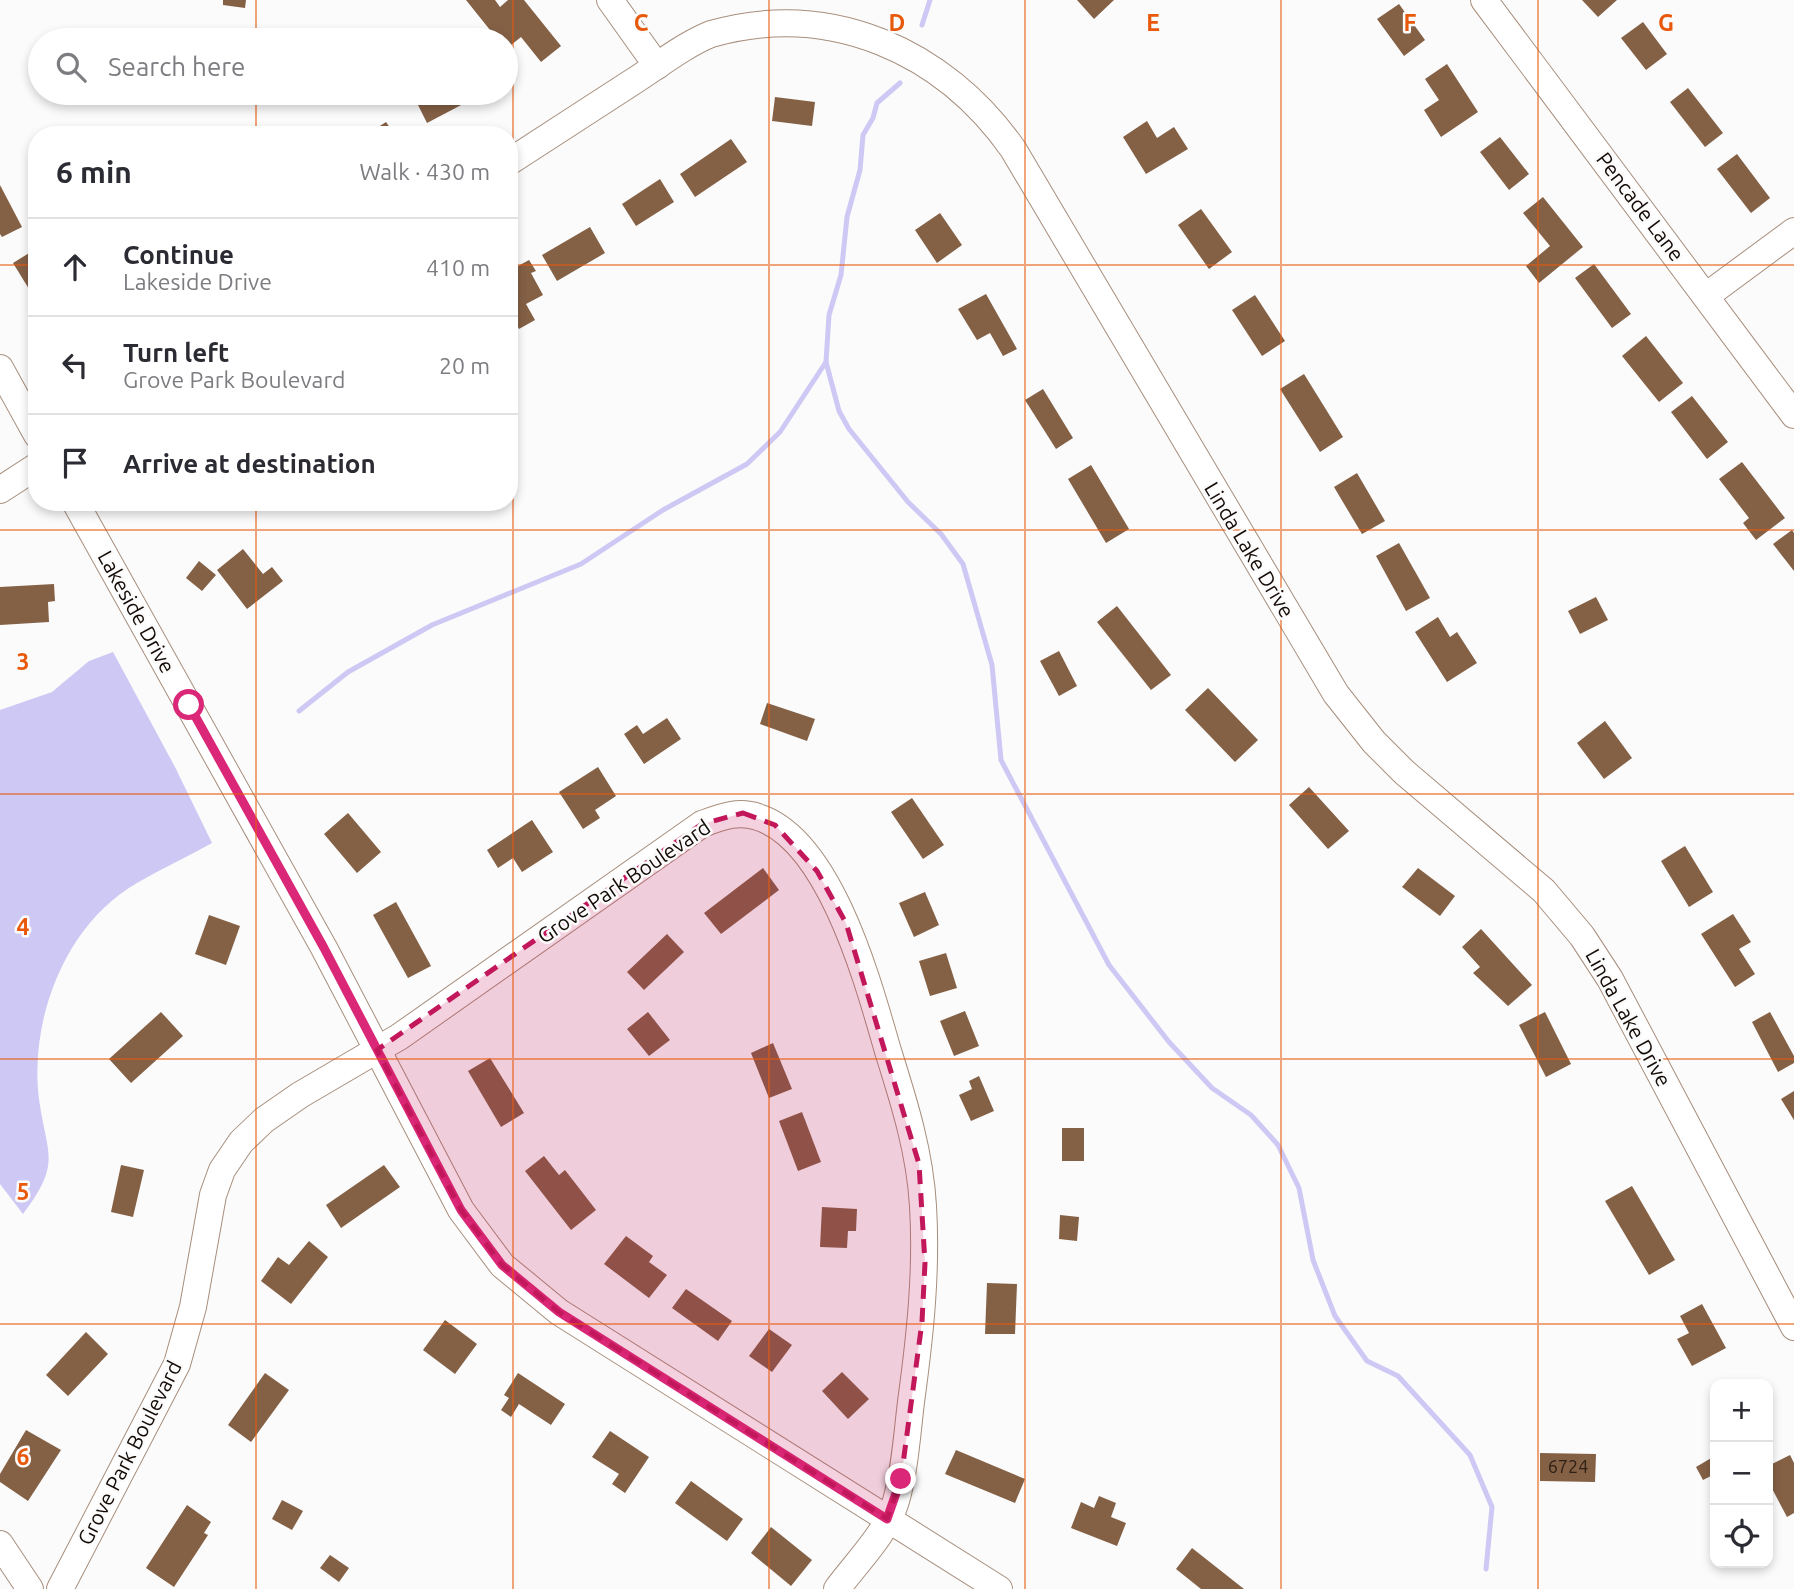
<!DOCTYPE html>
<html lang="en">
<head>
<meta charset="utf-8">
<style>
  :root { --surface:#fff; --page:#f2f2f3; --text:#2b2b33; --muted:#7c7c81; --line:#e1e1e2 }
  body { margin:0; font-family:Ubuntu,sans-serif; background:var(--page); color:var(--text) }
  .controls { position:absolute; right:21px; bottom:21px; display:grid; overflow:hidden; border-radius:14px; box-shadow:0 4px 10px #0003 }
  .controls button { width:63px; height:63px; display:grid; place-items:center; padding:0; border:0; border-bottom:2px solid var(--line); background:var(--surface); color:var(--text); font:35px sans-serif }
  .stop { position:absolute; width:21px; height:21px; margin:-16px; border:5px solid #db2777; border-radius:50%; background:#fff }
  .stop.end { background:#db2777; border-color:#fff; box-shadow:0 2px 7px #0008 }
  .list { margin:0; padding:0; list-style:none }
  h2 { display:flex; justify-content:space-between; align-items:center; height:91px; margin:0; padding:0 28px; font-size:30px }
  h2 small { font-size:23px; font-weight:400; color:var(--muted) }
  .list li { display:grid; grid-template-columns:46px 1fr auto; gap:21px; align-items:center; box-sizing:border-box; height:98px; padding:0 28px; border-top:2px solid var(--line) }
  .list b { display:block; font-size:26px; white-space:nowrap }
  .list p { margin:0; font-size:23px; white-space:nowrap; color:var(--muted) }
  .list em { font-size:23px; font-style:normal; color:var(--muted) }
  .icon { flex:none; width:38px; height:38px; fill:none; stroke:currentColor; stroke-width:2; stroke-linecap:round; stroke-linejoin:round }
  .map { position:relative; flex:none; width:1794px; height:1589px; overflow:hidden }
  .search { position:absolute; background:var(--surface); box-shadow:0 4px 10px #0003; left:28px; top:28px; width:490px; height:77px; display:flex; align-items:center; gap:18px; box-sizing:border-box; padding:0 24px; border-radius:38px; color:var(--muted); font-size:26px }
  .panel { position:absolute; background:var(--surface); box-shadow:0 4px 10px #0003; left:28px; top:126px; width:490px; height:385px; border-radius:28px }
  .map>svg:first-child { display:block }
</style>
</head>
<body>
<div class="map">
<svg width="1794" height="1589" viewBox="0 0 1794 1589">
  <rect width="100%" height="100%" fill="#fbfbfb"/>
  <!-- water -->
  <path fill="#cec8f4" d="M113 652 175 767 212 843C187 857 161 869 137 883 65 924 29 1020 39 1099 47 1156 62 1162 23 1214L0 1184V710L52 692 89 661Z"/>
  <g fill="none" stroke-linecap="round" stroke-linejoin="round">
    <!-- stream -->
    <g stroke="#cec8f4" stroke-width="5">
      <polyline points="922,25 930,0"/>
      <polyline points="900,83 877,103 873,118 863,135 860,170 847,217 841,275 829,315 826,362 839,411 849,429 908,502 941,534 963,564 992,665 1001,760 1109,965 1169,1042 1212,1088 1251,1115 1278,1145 1299,1188 1313,1260 1335,1316 1367,1361 1398,1376 1470,1455 1492,1507 1486,1569"/>
      <polyline points="299,711 348,672 432,625 581,564 663,510 747,464 780,432 826,362"/>
    </g>
  </g>
  <!-- building -->
  <g fill="#846045">
    <polygon points="223,0 246,0 245,8 223,5"/>
    <polygon points="466,0 495,0 500,7 508,0 524,0 561,46 541,62 521,37 506,49 506,40 498,40"/>
    <polygon points="1077,0 1114,0 1094,19"/>
    <polygon points="1582,0 1617,0 1598,17"/>
    <polygon points="1399,4 1425,40 1404,56 1377,19"/>
    <polygon points="1643,22 1667,54 1646,70 1621,38"/>
    <polygon points="1447,64 1478,112 1441,137 1424,110 1439,100 1425,79"/>
    <polygon points="1688,88 1723,133 1705,147 1670,102"/>
    <polygon points="427,93 459,93 465,103 427,123 415,99"/>
    <polygon points="775,97 815,102 812,126 772,121"/>
    <polygon points="1147,121 1157,138 1174,127 1188,149 1146,174 1123,137"/>
    <polygon points="386,122 395,135 366,135"/>
    <polygon points="1500,137 1529,174 1509,190 1480,152"/>
    <polygon points="731,139 747,162 695,197 680,174"/>
    <polygon points="1737,154 1770,198 1751,213 1717,169"/>
    <polygon points="660,179 674,202 636,226 622,204"/>
    <polygon points="0,185 22,227 2,237 0,234"/>
    <polygon points="1543,197 1583,247 1539,283 1526,266 1550,246 1523,213"/>
    <polygon points="1201,209 1232,252 1209,269 1178,225"/>
    <polygon points="940,213 962,245 937,263 915,230"/>
    <polygon points="590,227 605,253 557,281 542,255"/>
    <polygon points="34,250 37,255 37,302 13,263"/>
    <polygon points="529,260 536,271 531,273 543,295 526,304 535,320 519,329 514,319 509,322 509,271"/>
    <polygon points="1594,264 1631,314 1612,328 1575,278"/>
    <polygon points="986,294 1017,349 1003,356 990,333 977,340 958,309"/>
    <polygon points="1255,295 1285,341 1262,356 1232,310"/>
    <polygon points="1646,336 1683,383 1659,402 1622,356"/>
    <polygon points="1304,374 1343,437 1320,452 1280,389"/>
    <polygon points="1043,389 1073,438 1056,449 1025,400"/>
    <polygon points="1692,396 1728,442 1707,459 1671,412"/>
    <polygon points="1742,462 1785,518 1756,540 1743,523 1749,518 1719,479"/>
    <polygon points="1091,465 1129,529 1106,543 1068,479"/>
    <polygon points="1357,473 1385,521 1362,534 1334,487"/>
    <polygon points="1792,530 1794,533 1794,571 1773,544"/>
    <polygon points="1399,543 1430,598 1406,611 1376,556"/>
    <polygon points="243,549 263,574 272,567 283,581 247,609 217,570"/>
    <polygon points="199,561 216,575 202,591 186,578"/>
    <polygon points="54,584 55,601 48,602 49,622 0,625 0,587"/>
    <polygon points="1596,597 1608,620 1580,634 1568,611"/>
    <polygon points="1117,606 1171,675 1151,690 1097,622"/>
    <polygon points="1438,617 1450,637 1457,632 1477,663 1447,682 1415,632"/>
    <polygon points="1059,651 1077,686 1059,696 1040,661"/>
    <polygon points="1208,688 1258,740 1235,762 1185,710"/>
    <polygon points="767,703 815,719 807,741 760,724"/>
    <polygon points="667,718 681,739 644,764 624,734 637,725 643,734"/>
    <polygon points="1605,721 1632,758 1604,779 1577,743"/>
    <polygon points="598,767 616,796 595,810 600,818 583,829 559,792"/>
    <polygon points="1309,787 1349,831 1328,849 1289,805"/>
    <polygon points="912,798 944,845 923,859 891,812"/>
    <polygon points="348,813 381,852 357,873 324,834"/>
    <polygon points="532,820 553,852 522,872 513,858 498,868 487,850"/>
    <polygon points="1685,846 1713,892 1689,907 1661,861"/>
    <polygon points="763,868 779,890 721,934 704,913"/>
    <polygon points="1418,868 1455,896 1440,916 1402,887"/>
    <polygon points="925,892 939,925 914,937 899,903"/>
    <polygon points="396,902 431,966 408,978 373,915"/>
    <polygon points="1733,914 1751,942 1739,949 1755,974 1735,987 1701,934"/>
    <polygon points="209,915 240,926 226,965 195,954"/>
    <polygon points="1481,929 1532,985 1508,1006 1473,973 1480,967 1462,947"/>
    <polygon points="667,934 684,952 644,990 627,972"/>
    <polygon points="946,953 957,988 930,996 919,961"/>
    <polygon points="965,1011 979,1046 954,1056 940,1021"/>
    <polygon points="161,1012 183,1036 131,1083 109,1059"/>
    <polygon points="648,1012 670,1040 649,1056 627,1029"/>
    <polygon points="1545,1012 1571,1064 1546,1077 1519,1025"/>
    <polygon points="1770,1012 1794,1056 1794,1063 1778,1072 1752,1022"/>
    <polygon points="773,1043 792,1089 769,1098 751,1053"/>
    <polygon points="490,1058 524,1113 501,1127 468,1071"/>
    <polygon points="979,1076 994,1111 971,1121 959,1095 972,1089 969,1081"/>
    <polygon points="1794,1091 1794,1120 1781,1099"/>
    <polygon points="802,1112 821,1162 798,1171 779,1121"/>
    <rect x="1062" y="1128" width="22" height="33"/>
    <polygon points="544,1156 559,1175 565,1170 596,1210 571,1230 525,1171"/>
    <polygon points="121,1165 144,1170 133,1217 111,1212"/>
    <polygon points="384,1165 400,1187 341,1228 326,1205"/>
    <polygon points="1632,1186 1675,1260 1649,1275 1605,1201"/>
    <polygon points="822,1207 857,1209 856,1231 848,1231 847,1248 820,1247"/>
    <polygon points="1060,1215 1079,1217 1077,1241 1059,1239"/>
    <polygon points="626,1236 653,1256 649,1262 667,1275 649,1298 604,1264"/>
    <polygon points="309,1241 328,1257 291,1304 261,1281 278,1257 289,1265"/>
    <polygon points="987,1283 1017,1284 1015,1334 985,1334"/>
    <polygon points="686,1289 732,1321 718,1341 672,1308"/>
    <polygon points="1702,1304 1726,1348 1692,1366 1677,1339 1689,1333 1680,1316"/>
    <polygon points="445,1320 477,1344 455,1374 423,1350"/>
    <polygon points="769,1329 792,1345 772,1372 749,1356"/>
    <polygon points="86,1332 108,1354 68,1396 46,1375"/>
    <polygon points="842,1372 869,1399 848,1419 822,1391"/>
    <polygon points="265,1373 289,1390 251,1442 228,1425"/>
    <polygon points="518,1373 565,1404 551,1425 519,1404 511,1417 501,1410 509,1398 504,1395"/>
    <polygon points="26,1430 61,1450 28,1501 0,1482 0,1474"/>
    <polygon points="610,1431 649,1457 625,1493 612,1484 619,1474 592,1457"/>
    <polygon points="956,1450 1025,1479 1015,1503 945,1474"/>
    <polygon points="1540,1453 1596,1454 1595,1482 1540,1481"/>
    <polygon points="1790,1455 1794,1463 1794,1513 1787,1517 1768,1481 1768,1466"/>
    <polygon points="1713,1457 1715,1474 1703,1480 1696,1467"/>
    <polygon points="691,1481 743,1519 727,1541 675,1503"/>
    <polygon points="1099,1496 1116,1503 1111,1517 1126,1523 1117,1546 1071,1528 1081,1502 1094,1508"/>
    <polygon points="282,1500 303,1511 292,1530 272,1519"/>
    <polygon points="187,1505 211,1522 204,1533 208,1535 174,1587 146,1568"/>
    <polygon points="771,1527 812,1560 791,1586 751,1553"/>
    <polygon points="1192,1548 1244,1589 1201,1589 1176,1569"/>
    <polygon points="330,1555 349,1568 339,1582 320,1568"/>
  </g>
  <g fill="none" stroke-linecap="round" stroke-linejoin="round">
    <defs>
      <g id="minor">
        <polyline points="610,0 657,66"/>
        <polyline points="1484,0 1794,415"/>
        <path d="M509 162C551 135 592 108 634 81 659 65 684 45 711 34 831 0 944 51 1013 149L1336 694 1374 742 1404 772 1544 891 1582 936 1610 979 1794 1327"/>
        <polyline points="1706,296 1794,231"/>
        <polyline points="0,368 37,435"/>
        <polyline points="0,490 37,466"/>
        <polyline points="75,502 324,948 461,1210 502,1265 559,1312 999,1589"/>
        <polyline points="0,1544 30,1589"/>
        <path d="M60 1589 177 1364 193 1307 213 1195 222 1170 241 1142 264 1120 300 1095 399 1037 702 824C721 817 738 810 758 817 831 840 869 986 888 1051 904 1102 920 1152 923 1206 927 1272 920 1336 911 1402 907 1435 905 1469 896 1501 887 1533 856 1563 837 1589"/>
      </g>
    </defs>
    <!-- minor casing -->
    <use href="#minor" stroke="#a88e7c" stroke-width="28"/>
    <!-- minor -->
    <use href="#minor" stroke="#fff" stroke-width="26"/>
  </g>
  <g fill="none" stroke-linecap="round" stroke-linejoin="round">
    <!-- route -->
    <polyline stroke="#db2777" stroke-width="9" points="189,705 324,948 461,1210 502,1265 559,1312 887,1519 901,1479"/>
  </g>
  <!-- marked area -->
  <path fill="#c2185b" fill-opacity="0.2" stroke="#c2185b" stroke-width="5" stroke-dasharray="14 9" stroke-linejoin="round" d="M743 813 775 825 817 871 846 923 919 1164 925 1263 922 1322 901 1479 887 1519 559 1312 502 1265 461 1210 377 1050 702 824Z"/>
  <!-- grid -->
  <path fill="none" stroke="#e8590c" stroke-width="2" stroke-opacity="0.55" d="M256 0V40M513 0V1589M769 0V1589M1025 0V1589M1281 0V1589M1538 0V1589M256 93V135M0 265H37M509 265H1794M256 502V1589M0 530H1794M0 794H1794M0 1059H1794M0 1324H1794"/>
  <g text-anchor="middle" stroke-width="5" stroke-linejoin="round" paint-order="stroke">
    <!-- number labels -->
    <g font-size="18" fill="#2f2015">
      <text x="1568" y="1473">6724</text>
    </g>
    <!-- street labels -->
    <g font-size="21" fill="#130a05" stroke="#fbfbfb">
      <text transform="translate(1640 207) rotate(53)" y="7">Pencade Lane</text>
      <text transform="translate(1249 550) rotate(59)" y="7">Linda Lake Drive</text>
      <text transform="translate(136 612) rotate(61)" y="7">Lakeside Drive</text>
      <text transform="translate(624 882) rotate(-34)" y="7">Grove Park Boulevard</text>
      <text transform="translate(1628 1018) rotate(61)" y="7">Linda Lake Drive</text>
      <text transform="translate(130 1453) rotate(-63)" y="7">Grove Park Boulevard</text>
    </g>
  </g>
  <g font-size="23" text-anchor="middle" font-weight="bold" fill="#e8590c" stroke="#fbfbfb" stroke-width="5" stroke-linejoin="round" paint-order="stroke">
    <text x="641" y="31">C</text>
    <text x="897" y="31">D</text>
    <text x="1153" y="31">E</text>
    <text x="1410" y="31">F</text>
    <text x="1666" y="31">G</text>
    <text x="23" y="670">3</text>
    <text x="23" y="935">4</text>
    <text x="23" y="1200">5</text>
    <text x="23" y="1465">6</text>
  </g>
</svg>
<div class="controls">
<button>+</button>
<button>−</button>
<button><svg class="icon" aria-label="locate" viewBox="0 0 24 24"><circle cx="12" cy="12" r="6"/><path d="M12 2v4M12 18v4M2 12h4M18 12h4"/></svg></button>
</div>
<div class="stop" style="left:189px;top:705px"></div>
<div class="stop end" style="left:901px;top:1479px"></div>
<div class="search"><svg class="icon" aria-label="search" viewBox="0 0 24 24"><circle cx="10" cy="10" r="6"/><path d="M15 15l6 6"/></svg>Search here</div>
<section class="panel">
<h2>6 min<small>Walk · 430 m</small></h2>
<ul class="list">
<li><svg class="icon" aria-label="ahead" viewBox="0 0 24 24"><path d="M12 20V5M6 11l6-6 6 6"/></svg><div><b>Continue</b><p>Lakeside Drive</p></div><em>410 m</em></li>
<li><svg class="icon" aria-label="left" viewBox="0 0 24 24"><path d="M17 20v-9H6M10 6l-5 5 5 5"/></svg><div><b>Turn left</b><p>Grove Park Boulevard</p></div><em>20 m</em></li>
<li><svg class="icon" aria-label="arrive" viewBox="0 0 24 24"><path d="M6 21V4h12l-3 4 3 4H6"/></svg><div><b>Arrive at destination</b></div></li>
</ul>
</section>
</div>
</body>
</html>
